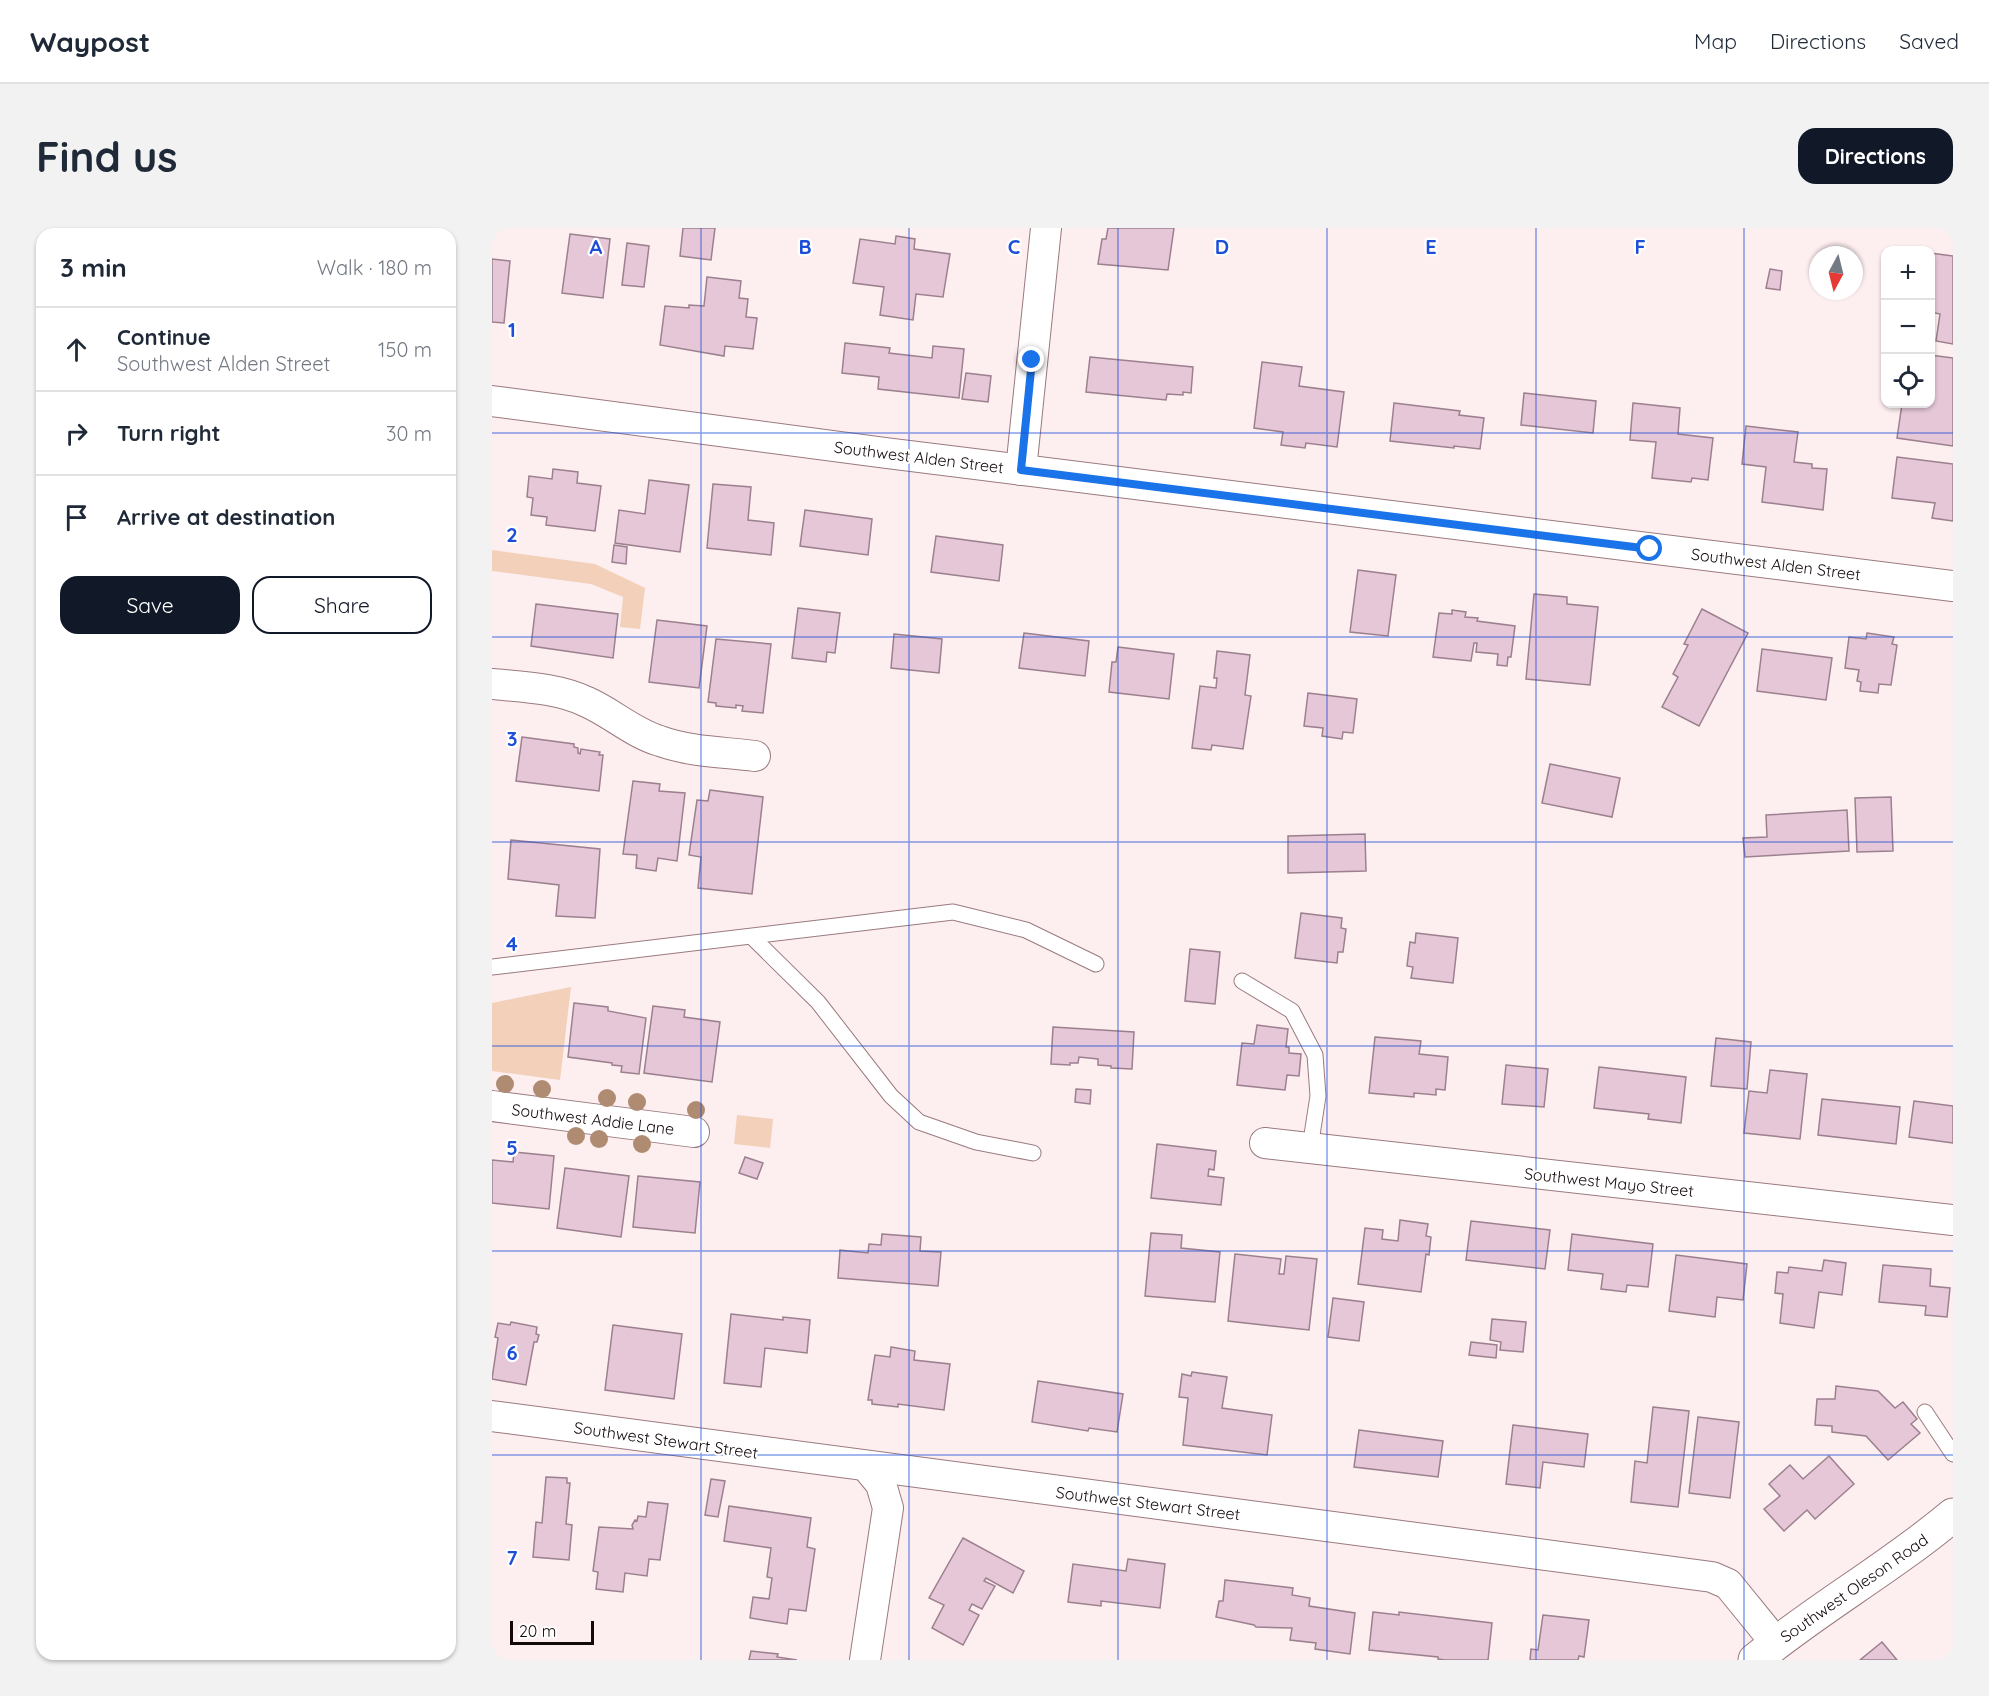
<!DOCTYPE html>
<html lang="en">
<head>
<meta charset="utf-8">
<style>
  :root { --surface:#fff; --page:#f2f2f3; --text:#1f2937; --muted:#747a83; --line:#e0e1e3; --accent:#111827 }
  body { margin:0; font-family:Quicksand,sans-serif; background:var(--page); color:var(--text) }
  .controls { position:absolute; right:18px; top:18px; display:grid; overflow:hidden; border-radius:12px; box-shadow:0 2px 4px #0004 }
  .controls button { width:54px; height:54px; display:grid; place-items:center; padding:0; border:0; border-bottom:2px solid var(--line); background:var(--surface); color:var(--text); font:30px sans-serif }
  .compass { position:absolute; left:1317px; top:18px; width:54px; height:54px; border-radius:50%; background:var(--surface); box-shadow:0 2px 4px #0004; rotate:187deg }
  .scale { position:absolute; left:18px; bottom:15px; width:84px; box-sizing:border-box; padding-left:6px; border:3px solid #14090a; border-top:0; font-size:16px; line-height:21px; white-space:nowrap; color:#14090a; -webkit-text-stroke:4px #fff; paint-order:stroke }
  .stop { position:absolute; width:18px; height:18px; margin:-14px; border:4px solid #1a73e8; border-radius:50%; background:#fff }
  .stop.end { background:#1a73e8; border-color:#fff; box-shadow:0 2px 6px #0008 }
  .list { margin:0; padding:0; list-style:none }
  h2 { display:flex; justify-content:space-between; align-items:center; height:78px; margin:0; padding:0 24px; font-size:26px }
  h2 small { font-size:20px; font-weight:400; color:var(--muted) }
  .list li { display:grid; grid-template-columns:39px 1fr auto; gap:18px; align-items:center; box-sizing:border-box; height:84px; padding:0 24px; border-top:2px solid var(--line) }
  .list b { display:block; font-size:22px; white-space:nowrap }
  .list p { margin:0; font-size:20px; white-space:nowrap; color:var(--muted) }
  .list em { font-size:20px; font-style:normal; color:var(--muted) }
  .actions { display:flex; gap:12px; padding:18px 24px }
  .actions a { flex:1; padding:14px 0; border:2px solid var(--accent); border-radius:18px; text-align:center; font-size:21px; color:var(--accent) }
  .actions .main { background:var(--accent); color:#fff }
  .icon { flex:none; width:33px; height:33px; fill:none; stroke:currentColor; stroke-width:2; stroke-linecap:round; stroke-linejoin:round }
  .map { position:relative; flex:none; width:1461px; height:1432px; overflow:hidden; border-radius:18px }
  header { display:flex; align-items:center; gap:36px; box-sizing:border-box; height:84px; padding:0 30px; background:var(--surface); border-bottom:2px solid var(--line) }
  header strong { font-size:28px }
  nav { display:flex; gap:33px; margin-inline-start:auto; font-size:21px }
  .intro { display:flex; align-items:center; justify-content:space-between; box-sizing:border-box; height:144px; padding:0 36px }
  h1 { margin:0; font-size:42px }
  .button { padding:15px 27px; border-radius:18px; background:var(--accent); color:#fff; font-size:21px; font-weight:700 }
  main { display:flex; gap:36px; padding:0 36px }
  aside { flex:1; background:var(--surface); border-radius:18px; box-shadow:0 2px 4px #0004 }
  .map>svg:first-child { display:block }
</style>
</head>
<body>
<header>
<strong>Waypost</strong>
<nav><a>Map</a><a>Directions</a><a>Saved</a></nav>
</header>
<div class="intro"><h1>Find us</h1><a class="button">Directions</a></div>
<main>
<aside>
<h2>3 min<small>Walk · 180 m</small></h2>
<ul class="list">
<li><svg class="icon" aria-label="ahead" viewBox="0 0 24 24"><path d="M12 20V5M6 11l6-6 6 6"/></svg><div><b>Continue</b><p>Southwest Alden Street</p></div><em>150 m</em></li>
<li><svg class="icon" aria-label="right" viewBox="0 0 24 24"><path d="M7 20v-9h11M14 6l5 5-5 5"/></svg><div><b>Turn right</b></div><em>30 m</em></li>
<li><svg class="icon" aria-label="arrive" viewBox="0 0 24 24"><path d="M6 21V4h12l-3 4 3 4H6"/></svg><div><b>Arrive at destination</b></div></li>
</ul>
<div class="actions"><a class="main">Save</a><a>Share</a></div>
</aside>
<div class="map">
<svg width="1461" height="1432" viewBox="0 0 1461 1432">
  <rect width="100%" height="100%" fill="#fdeef0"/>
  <!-- green -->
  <g fill="#f2d0b9">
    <polygon points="0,322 103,336 153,360 148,401 128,399 131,369 99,356 0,343"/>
    <polygon points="79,759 68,852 0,843 0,775"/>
    <polygon points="245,887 281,891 278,920 242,916"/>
  </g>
  <!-- building -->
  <g fill="#e5c7d7" stroke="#9c808e" stroke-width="1.5">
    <polygon points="191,0 223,0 219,32 188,28"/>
    <polygon points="616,0 682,0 676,42 606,36 610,11 614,11"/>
    <polygon points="78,6 118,11 111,70 70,65"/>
    <polygon points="404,8 423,11 422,21 458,26 451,69 424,66 421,92 388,87 392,59 361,55 368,11 403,16"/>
    <polygon points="135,15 157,18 152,59 130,57"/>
    <polygon points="1438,25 1461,28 1461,116 1444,113 1448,86 1438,84"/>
    <polygon points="0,31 18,33 12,95 0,94"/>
    <polygon points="1278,41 1290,43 1288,62 1274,60"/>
    <polygon points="215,49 249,53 247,70 256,71 254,89 265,90 261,121 233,118 232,128 168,117 173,78 197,80 197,77 212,78"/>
    <polygon points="353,115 398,120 397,125 440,130 441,118 472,121 467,170 386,161 387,149 350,145"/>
    <polygon points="1438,127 1461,130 1461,218 1405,210 1410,176 1438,176"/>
    <polygon points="598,129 701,139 699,165 691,164 691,167 675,166 674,172 594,164"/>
    <polygon points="770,134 810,139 807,158 852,164 845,219 814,215 813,220 789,217 791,204 762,200"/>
    <polygon points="474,145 499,148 496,174 470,171"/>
    <polygon points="1032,165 1104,173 1101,205 1029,197"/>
    <polygon points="902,175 968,183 967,187 992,190 988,221 962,218 962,220 898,213"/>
    <polygon points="1141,175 1188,180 1186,206 1221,210 1216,252 1200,250 1199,254 1160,250 1164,214 1138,212"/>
    <polygon points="1254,198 1306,204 1302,234 1320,236 1320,240 1335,241 1331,282 1270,274 1274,239 1250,236"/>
    <polygon points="1405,229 1461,236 1461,293 1440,290 1443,275 1400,270"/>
    <polygon points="61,241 86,244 85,255 109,258 103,303 54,297 55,289 39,287 41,270 35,269 37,248 60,251"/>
    <polygon points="157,252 197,257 188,324 123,315 127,282 153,286"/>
    <polygon points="221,256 259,259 256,292 282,295 279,327 215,320"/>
    <polygon points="313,282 380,291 376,327 308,318"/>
    <polygon points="444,308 511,317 507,353 439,344"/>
    <polygon points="122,317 135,319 134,336 120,334"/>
    <polygon points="866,342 904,347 896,408 858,404"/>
    <polygon points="1042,366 1075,369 1075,376 1106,379 1098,457 1034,451"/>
    <polygon points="44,376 126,386 121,430 39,418"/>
    <polygon points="306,380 348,385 343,425 335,424 334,434 300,430"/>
    <polygon points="1210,381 1256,405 1207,498 1170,479 1186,449 1181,446 1196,417 1192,416"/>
    <polygon points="960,382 974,384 973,389 986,390 985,393 1023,398 1019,429 1016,429 1015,438 1005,437 1006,426 984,424 985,415 982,415 979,433 941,429 947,385 960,386"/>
    <polygon points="165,392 215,398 207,460 157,454"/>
    <polygon points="532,405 597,413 593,448 527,440"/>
    <polygon points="1375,405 1402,409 1400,416 1405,417 1399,457 1387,456 1386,465 1368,463 1369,454 1365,453 1367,442 1353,440 1357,409 1374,411"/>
    <polygon points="402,406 450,411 447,445 399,440"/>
    <polygon points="224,411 279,416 271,485 250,483 251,478 244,477 244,480 224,478 224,475 216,474"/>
    <polygon points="626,419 682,426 677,471 617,464 620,434 624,434"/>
    <polygon points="1270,421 1340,430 1334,472 1265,463"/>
    <polygon points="725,423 758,427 753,467 759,468 751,521 720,517 719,522 700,520 708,458 724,460 725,450 722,450"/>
    <polygon points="816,465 865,471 861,505 851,504 850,511 830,508 831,500 812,498"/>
    <polygon points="30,509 82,516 82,519 86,520 86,525 88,526 89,521 108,524 107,527 111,527 107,563 24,553"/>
    <polygon points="1058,536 1128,550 1120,589 1050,575"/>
    <polygon points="141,553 168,556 167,563 193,565 185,633 166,630 164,643 144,640 145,627 131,626"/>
    <polygon points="218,562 271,569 260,666 206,660 209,629 197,627 205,572 216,573"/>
    <polygon points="1399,569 1401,623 1365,624 1363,570"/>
    <polygon points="1355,582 1357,623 1253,629 1251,610 1275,609 1274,587"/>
    <polygon points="873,606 874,643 796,645 796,608"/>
    <polygon points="19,612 108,621 103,690 64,688 67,657 16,651"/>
    <polygon points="809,685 850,690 849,700 854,701 851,724 846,724 845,735 803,730"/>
    <polygon points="924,705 966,710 961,755 919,750 921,739 915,738 918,714 923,715"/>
    <polygon points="698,721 728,724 723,776 693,773"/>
    <polygon points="82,775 116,779 116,783 154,790 147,846 129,844 130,838 120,837 120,835 76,829"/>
    <polygon points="161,778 193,782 192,789 228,794 220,854 152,845"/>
    <polygon points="765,797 796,801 794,819 797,819 797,825 809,826 807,848 795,847 793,862 745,857 750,815 762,816"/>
    <polygon points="561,799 642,804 640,841 619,840 619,838 606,837 606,831 587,829 586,835 578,835 578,837 559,836"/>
    <polygon points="883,809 929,813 927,826 956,829 953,862 944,861 944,867 922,865 922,869 877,865"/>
    <polygon points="1224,810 1259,814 1255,861 1219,858"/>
    <polygon points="1014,837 1056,841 1052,879 1010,876"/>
    <polygon points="1107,839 1194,849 1189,895 1156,891 1157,886 1102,880"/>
    <polygon points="1278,842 1315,846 1308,911 1252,905 1257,863 1275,865"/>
    <polygon points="584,861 599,862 598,876 583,874"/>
    <polygon points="1330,871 1408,879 1404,916 1326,907"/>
    <polygon points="1422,873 1461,878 1461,915 1417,909"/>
    <polygon points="665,916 724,923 722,942 717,941 716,948 732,950 729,977 659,970"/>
    <polygon points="22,924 62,928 57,981 0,975 0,932 21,934"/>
    <polygon points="253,929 271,935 265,951 247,945"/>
    <polygon points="73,940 137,948 129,1009 65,1000"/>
    <polygon points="146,948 208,954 203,1005 141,999"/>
    <polygon points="908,992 936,996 934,1008 939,1009 937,1027 934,1026 929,1064 866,1056 873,1000 891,1002 890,1011 906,1013"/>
    <polygon points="979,993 1058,1002 1053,1041 974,1032"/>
    <polygon points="659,1005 690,1007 689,1020 728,1024 723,1074 653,1068"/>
    <polygon points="390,1006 429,1009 428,1023 449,1024 446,1058 346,1050 348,1022 376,1025 377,1016 389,1017"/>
    <polygon points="1080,1006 1161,1016 1156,1059 1135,1057 1134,1064 1109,1061 1111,1046 1076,1042"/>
    <polygon points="743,1026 789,1031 787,1046 792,1046 794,1028 825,1031 817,1102 736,1093"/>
    <polygon points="1184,1027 1255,1036 1251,1072 1225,1069 1223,1089 1177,1083"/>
    <polygon points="1332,1032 1354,1035 1350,1067 1327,1064 1322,1100 1288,1095 1291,1066 1283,1065 1285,1044 1296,1045 1297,1039 1330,1043"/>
    <polygon points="1391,1037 1439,1041 1438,1058 1458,1060 1455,1089 1433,1087 1434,1078 1387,1074"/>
    <polygon points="841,1070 872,1074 867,1113 836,1109"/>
    <polygon points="239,1086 291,1092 291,1089 318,1092 315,1125 273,1120 269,1159 232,1155"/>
    <polygon points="1000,1091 1034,1094 1031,1124 1008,1122 1009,1114 998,1112"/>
    <polygon points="19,1094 45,1099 44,1106 47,1107 45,1114 42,1114 34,1157 0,1151 6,1110 3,1109 6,1095 18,1097"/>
    <polygon points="121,1097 190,1106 182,1171 113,1162"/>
    <polygon points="979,1114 1005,1117 1004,1130 977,1127"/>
    <polygon points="399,1119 423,1123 422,1132 458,1136 452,1182 406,1176 406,1179 380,1176 380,1172 376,1172 383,1127 398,1129"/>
    <polygon points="700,1144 735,1149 730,1180 780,1187 775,1227 691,1217 696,1170 687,1169 690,1146 699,1148"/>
    <polygon points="546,1153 631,1166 625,1204 597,1200 596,1203 540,1194"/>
    <polygon points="1344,1158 1386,1163 1403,1180 1411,1174 1425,1191 1419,1196 1428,1205 1396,1232 1374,1208 1340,1204 1340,1198 1323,1197 1325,1171 1343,1171"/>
    <polygon points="1161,1179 1197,1183 1186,1279 1139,1274 1143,1233 1155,1235"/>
    <polygon points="1206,1189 1247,1194 1238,1270 1197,1265"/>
    <polygon points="1021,1197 1096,1206 1092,1239 1051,1234 1048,1260 1014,1256"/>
    <polygon points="867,1202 951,1213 946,1249 862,1239"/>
    <polygon points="1337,1228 1362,1256 1323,1291 1315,1282 1292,1303 1272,1281 1288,1268 1277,1256 1298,1237 1311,1251"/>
    <polygon points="54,1249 75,1250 75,1255 78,1255 74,1296 80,1297 77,1332 41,1329 44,1294 50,1295"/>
    <polygon points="219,1251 233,1253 226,1289 213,1287"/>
    <polygon points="156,1274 176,1276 168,1332 157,1331 155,1348 133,1345 131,1364 104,1361 106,1344 101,1343 107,1299 141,1301 140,1297 143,1292 145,1293 146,1288 154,1289"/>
    <polygon points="237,1278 319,1290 315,1319 323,1321 314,1383 297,1381 295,1396 258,1390 261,1369 277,1371 280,1350 275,1349 279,1320 232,1313"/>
    <polygon points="471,1310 532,1343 521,1365 494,1350 492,1353 503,1358 490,1381 480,1376 477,1382 487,1387 471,1417 440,1400 452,1377 437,1370"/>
    <polygon points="636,1331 673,1336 668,1380 609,1373 609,1378 576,1374 581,1336 634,1343"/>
    <polygon points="733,1352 801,1360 800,1367 818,1370 817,1378 863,1385 858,1426 823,1421 824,1415 798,1412 800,1400 764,1399 762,1397 724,1389 727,1373 731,1373"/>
    <polygon points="881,1384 907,1387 907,1384 1000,1395 996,1432 953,1432 946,1431 946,1429 877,1422"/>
    <polygon points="1051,1387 1097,1392 1092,1429 1087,1428 1086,1432 1038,1432 1039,1421 1046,1422"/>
    <polygon points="1390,1414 1405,1432 1368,1432"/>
    <polygon points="259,1423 286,1426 285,1429 305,1432 257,1432"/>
  </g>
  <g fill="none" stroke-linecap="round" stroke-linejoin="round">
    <defs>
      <g id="service">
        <polyline points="260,709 326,774 399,868 427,894 484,914 541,925"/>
        <polyline points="0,739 461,684 534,702 604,736"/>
        <polyline points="750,753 800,783 823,827 826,868 818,920"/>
        <polyline points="1433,1184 1461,1226"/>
      </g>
      <g id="minor">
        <polyline points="0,173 394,225 1461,358"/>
        <polyline points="529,242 554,0"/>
        <path d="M0 456C31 459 66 460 95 474 120 485 141 505 168 513 198 524 232 524 263 528"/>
        <polyline points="0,878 202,904"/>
        <polyline points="773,915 1461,992"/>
        <polyline points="0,1188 1220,1349 1236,1356 1284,1415"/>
        <polyline points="373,1432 396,1280 389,1256 375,1239"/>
      </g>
      <path id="secondary" d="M1263 1432C1326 1380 1398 1340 1461 1287"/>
    </defs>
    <!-- service casing -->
    <use href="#service" stroke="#9a7a7f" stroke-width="17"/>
    <!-- minor casing -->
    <use href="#minor" stroke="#9a7a7f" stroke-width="32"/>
    <!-- secondary casing -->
    <use href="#secondary" stroke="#9a7a7f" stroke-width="35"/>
    <!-- service -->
    <use href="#service" stroke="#fff" stroke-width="15"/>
    <!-- minor -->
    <use href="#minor" stroke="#fff" stroke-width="30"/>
    <!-- secondary -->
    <use href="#secondary" stroke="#fff" stroke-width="33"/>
  </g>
  <!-- trees -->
  <g fill="#af8b72">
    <circle cx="13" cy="856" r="9"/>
    <circle cx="50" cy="861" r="9"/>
    <circle cx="115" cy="870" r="9"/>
    <circle cx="145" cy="874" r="9"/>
    <circle cx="204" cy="882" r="9"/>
    <circle cx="84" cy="908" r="9"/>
    <circle cx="107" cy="911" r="9"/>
    <circle cx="150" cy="916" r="9"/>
  </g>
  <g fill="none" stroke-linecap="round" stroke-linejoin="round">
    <!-- route -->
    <polyline stroke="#1a73e8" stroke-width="8" points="540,132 529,242 1158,321"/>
  </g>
  <!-- grid -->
  <path fill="none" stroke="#1d4ed8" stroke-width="1.5" stroke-opacity="0.55" d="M209 0V1432M417 0V1432M626 0V1432M835 0V1432M1044 0V1432M1252 0V1432M0 205H1461M0 409H1461M0 614H1461M0 818H1461M0 1023H1461M0 1227H1461"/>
  <g text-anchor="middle" stroke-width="4.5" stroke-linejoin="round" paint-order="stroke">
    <!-- street labels -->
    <g font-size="16" fill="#14090a" stroke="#fff">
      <text transform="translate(427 229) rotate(7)" y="6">Southwest Alden Street</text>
      <text transform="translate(1284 336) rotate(7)" y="6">Southwest Alden Street</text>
      <text transform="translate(101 891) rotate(7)" y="6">Southwest Addie Lane</text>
      <text transform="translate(1117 954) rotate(6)" y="6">Southwest Mayo Street</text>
      <text transform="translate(174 1212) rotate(8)" y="6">Southwest Stewart Street</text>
      <text transform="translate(656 1275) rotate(7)" y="6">Southwest Stewart Street</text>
      <text transform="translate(1362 1360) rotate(-35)" y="6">Southwest Oleson Road</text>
    </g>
  </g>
  <g font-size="20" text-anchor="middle" font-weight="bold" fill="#1d4ed8" stroke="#fff" stroke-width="4.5" stroke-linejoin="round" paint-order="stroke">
    <text x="104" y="26">A</text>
    <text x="313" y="26">B</text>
    <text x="522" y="26">C</text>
    <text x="730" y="26">D</text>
    <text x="939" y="26">E</text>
    <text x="1148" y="26">F</text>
    <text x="20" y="109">1</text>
    <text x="20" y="314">2</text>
    <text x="20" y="518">3</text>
    <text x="20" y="723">4</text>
    <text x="20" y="927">5</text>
    <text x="20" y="1132">6</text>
    <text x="20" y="1337">7</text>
  </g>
</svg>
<div class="controls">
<button>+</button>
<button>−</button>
<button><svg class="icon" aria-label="locate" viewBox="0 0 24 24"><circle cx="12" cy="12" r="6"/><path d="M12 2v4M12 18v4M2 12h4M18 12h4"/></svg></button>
</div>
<svg class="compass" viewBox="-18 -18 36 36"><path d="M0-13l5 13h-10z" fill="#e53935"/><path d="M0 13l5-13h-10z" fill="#747a83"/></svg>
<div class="scale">20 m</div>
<div class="stop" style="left:1158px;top:321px"></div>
<div class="stop end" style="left:540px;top:132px"></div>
</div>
</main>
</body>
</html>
